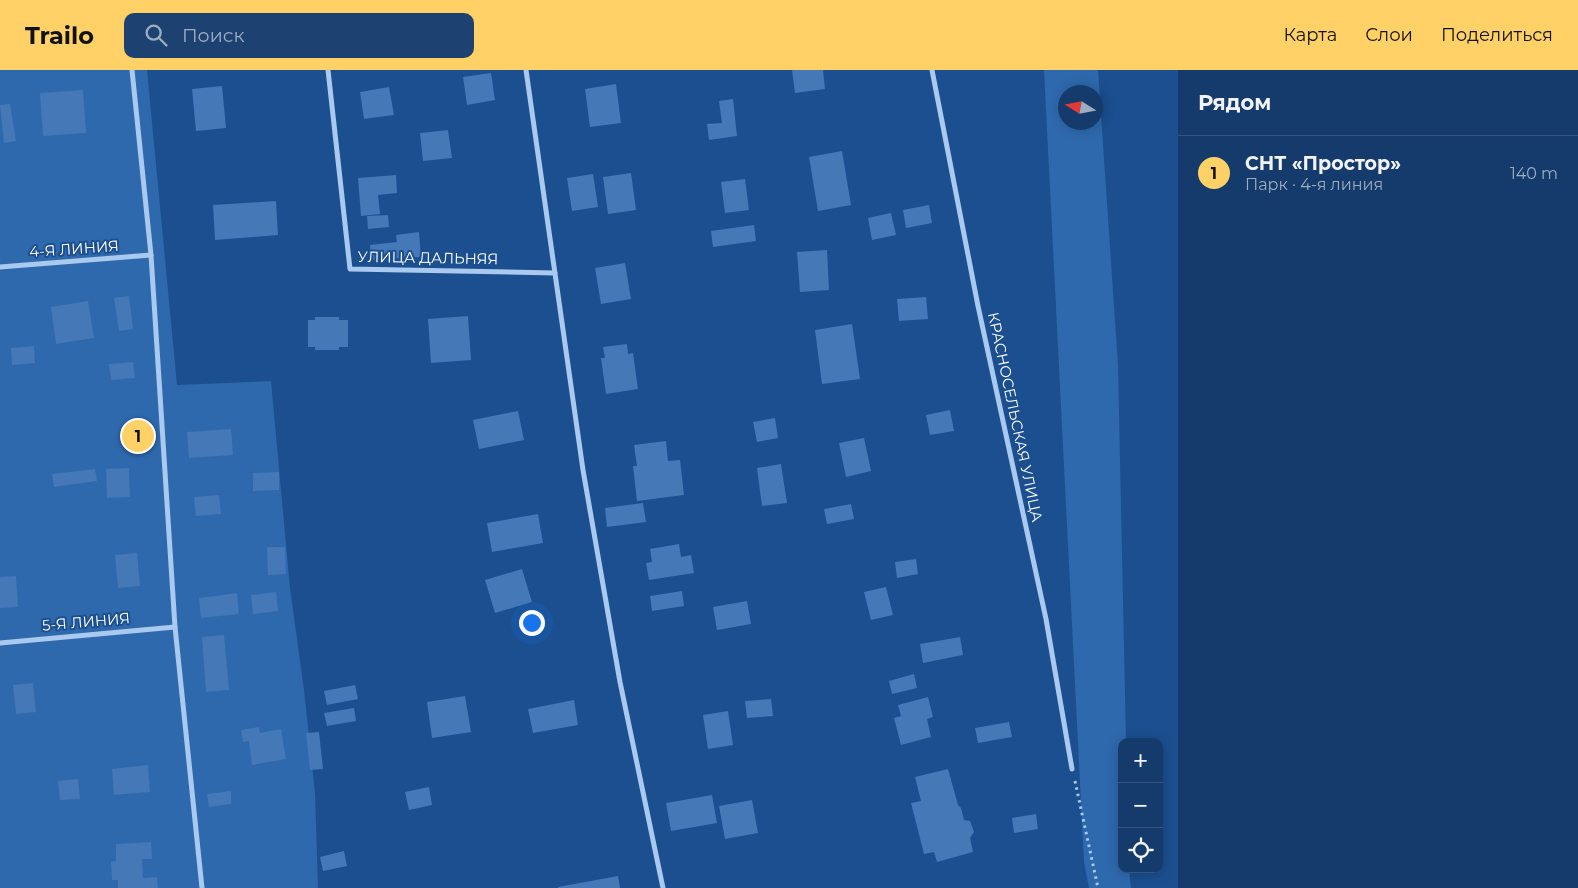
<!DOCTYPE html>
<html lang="ru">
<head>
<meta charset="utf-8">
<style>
  :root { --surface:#143b6b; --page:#1d4271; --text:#f1f3f6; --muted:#9dadc1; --line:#33557e; --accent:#ffd166 }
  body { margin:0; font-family:Montserrat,sans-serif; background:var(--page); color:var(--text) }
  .controls { position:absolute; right:15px; bottom:15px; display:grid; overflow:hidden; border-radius:10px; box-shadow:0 2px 12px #0003 }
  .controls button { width:45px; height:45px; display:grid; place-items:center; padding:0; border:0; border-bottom:1px solid var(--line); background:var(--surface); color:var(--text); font:25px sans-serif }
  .compass { position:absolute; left:1058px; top:15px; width:45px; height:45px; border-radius:50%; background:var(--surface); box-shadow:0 2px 12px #0003; rotate:281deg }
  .you { position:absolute; left:531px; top:552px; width:18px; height:18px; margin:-12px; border:4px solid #fff; border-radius:50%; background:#1a73e8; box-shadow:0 0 0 8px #1a73e833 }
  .badge { display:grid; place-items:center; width:32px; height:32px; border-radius:50%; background:var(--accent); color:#111; font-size:16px; font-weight:700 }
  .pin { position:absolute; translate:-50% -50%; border:2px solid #fff; box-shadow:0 1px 5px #0006 }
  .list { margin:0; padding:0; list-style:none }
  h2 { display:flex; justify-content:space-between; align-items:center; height:65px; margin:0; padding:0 20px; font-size:21px }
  h2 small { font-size:16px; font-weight:400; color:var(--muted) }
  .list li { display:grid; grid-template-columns:32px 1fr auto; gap:15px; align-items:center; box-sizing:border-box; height:75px; padding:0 20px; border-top:1px solid var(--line) }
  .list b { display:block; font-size:19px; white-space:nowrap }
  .list p { margin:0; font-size:16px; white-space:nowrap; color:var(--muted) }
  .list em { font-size:16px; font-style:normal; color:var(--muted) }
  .icon { flex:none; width:28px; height:28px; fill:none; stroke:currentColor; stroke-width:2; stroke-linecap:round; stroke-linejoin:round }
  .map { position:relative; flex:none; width:1178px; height:818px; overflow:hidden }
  header { display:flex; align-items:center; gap:30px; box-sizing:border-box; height:70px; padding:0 25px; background:var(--accent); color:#111 }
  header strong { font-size:24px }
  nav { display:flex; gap:28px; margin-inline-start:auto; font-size:18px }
  .search { width:350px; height:45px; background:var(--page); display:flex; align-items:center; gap:12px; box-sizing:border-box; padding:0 18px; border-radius:10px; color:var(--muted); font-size:19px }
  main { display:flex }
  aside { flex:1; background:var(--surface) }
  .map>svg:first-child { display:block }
</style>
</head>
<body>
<header>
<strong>Trailo</strong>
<div class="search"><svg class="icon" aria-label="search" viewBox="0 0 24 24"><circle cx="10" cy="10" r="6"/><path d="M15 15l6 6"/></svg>Поиск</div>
<nav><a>Карта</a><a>Слои</a><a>Поделиться</a></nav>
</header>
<main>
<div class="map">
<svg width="1178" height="818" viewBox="0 0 1178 818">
  <rect width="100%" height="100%" fill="#1b4f8f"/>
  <!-- green -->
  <g fill="#2e69ad" fill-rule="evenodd">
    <polygon points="0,0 147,0 177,315 271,311 290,518 304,620 315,723 318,818 0,818"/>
    <path d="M1044 0H1098L1118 295 1126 672H1122V799H1129L1131 818H1089L1084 792ZM1066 22H1096V52H1066Z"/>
  </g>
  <!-- building -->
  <g fill="#4478b7">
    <polygon points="792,0 823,0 825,19 795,23"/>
    <polygon points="491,3 495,30 467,35 463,7"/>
    <polygon points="616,14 621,53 590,57 585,19"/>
    <polygon points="222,16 226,58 196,61 192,19"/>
    <polygon points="389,17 394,45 364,49 360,22"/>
    <polygon points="83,20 86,63 43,66 40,23"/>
    <polygon points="733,29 737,66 709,70 707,54 722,53 719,31"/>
    <polygon points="10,34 16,71 4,73 0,35"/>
    <polygon points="448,60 452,88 423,91 420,63"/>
    <polygon points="842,81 851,135 818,141 809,87"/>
    <polygon points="631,103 636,140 608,144 603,107"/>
    <polygon points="593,104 598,137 572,141 567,108"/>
    <polygon points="396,105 397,123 378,125 380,144 361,146 358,108"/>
    <polygon points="745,109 749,140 725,143 721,112"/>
    <polygon points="276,131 278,165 215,170 213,135"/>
    <polygon points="929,135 932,153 906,158 903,140"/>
    <polygon points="891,143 896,165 872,170 868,148"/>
    <polygon points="388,145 389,157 368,159 367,146"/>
    <polygon points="754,155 756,171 713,177 711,161"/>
    <polygon points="419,162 421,187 371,190 370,175 397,172 396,165"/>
    <polygon points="827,180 829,220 800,222 797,182"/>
    <polygon points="625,193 631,229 601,234 595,198"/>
    <polygon points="129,226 133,259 119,261 114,228"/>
    <polygon points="926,227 928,249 899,251 897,229"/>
    <polygon points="88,231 94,268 56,274 51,237"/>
    <polygon points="468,246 471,290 431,293 428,249"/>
    <polygon points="315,247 339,247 339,250 348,250 348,277 339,277 339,280 315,280 315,277 308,277 308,250 315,250"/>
    <polygon points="852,254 860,309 822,314 815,260"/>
    <polygon points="627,274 628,284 633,283 638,319 606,324 601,288 605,288 603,277"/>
    <polygon points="34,276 35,293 12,295 11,278"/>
    <polygon points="133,292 135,308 111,310 109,294"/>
    <polygon points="950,340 954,361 930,365 926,345"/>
    <polygon points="518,341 524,370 479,379 473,350"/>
    <polygon points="775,348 778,368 757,372 753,352"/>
    <polygon points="231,359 233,385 189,388 187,362"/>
    <polygon points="864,368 871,401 846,407 839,373"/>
    <polygon points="666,371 668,391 680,390 684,425 637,431 633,396 637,396 634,375"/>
    <polygon points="781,394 787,433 762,436 757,398"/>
    <polygon points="129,398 130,427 107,428 106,399"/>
    <polygon points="95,399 97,411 54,417 52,404"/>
    <polygon points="279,402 279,420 253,421 253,403"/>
    <polygon points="219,425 221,444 196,446 194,427"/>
    <polygon points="643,433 646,452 607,457 605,438"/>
    <polygon points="851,434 854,449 827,454 824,439"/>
    <polygon points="538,444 543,473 492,482 487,453"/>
    <polygon points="679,474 681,487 691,485 694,503 649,510 646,493 652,492 650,479"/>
    <polygon points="267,477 285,477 286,504 268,505"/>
    <polygon points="137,483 140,516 118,518 115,485"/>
    <polygon points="916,489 918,504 897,508 895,492"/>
    <polygon points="522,499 532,532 495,543 485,510"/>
    <polygon points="16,506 18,537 0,538 0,507"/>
    <polygon points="886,517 893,545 871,550 864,522"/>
    <polygon points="682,521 684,536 652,541 650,526"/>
    <polygon points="276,522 278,541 253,544 251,525"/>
    <polygon points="237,523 239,544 201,548 199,528"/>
    <polygon points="747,531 751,554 717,560 713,537"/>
    <polygon points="224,565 229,620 206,622 202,567"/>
    <polygon points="960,567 963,585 923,593 920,574"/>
    <polygon points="914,604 917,618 892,624 889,611"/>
    <polygon points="33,613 36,642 16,644 13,615"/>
    <polygon points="355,615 358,629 327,635 324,621"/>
    <polygon points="465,626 471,662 432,668 427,632"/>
    <polygon points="928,627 933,647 927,649 931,667 901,675 894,648 901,646 898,635"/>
    <polygon points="771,629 773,646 747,648 745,631"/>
    <polygon points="574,630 578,655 533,663 528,639"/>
    <polygon points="354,638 356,651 327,656 324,643"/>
    <polygon points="728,641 733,675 708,679 703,645"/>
    <polygon points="1009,652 1012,667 978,673 975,658"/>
    <polygon points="259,657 260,663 281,659 286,689 252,695 249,671 243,672 241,660"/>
    <polygon points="319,662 323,699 310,700 306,663"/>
    <polygon points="148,695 150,722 114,725 112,699"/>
    <polygon points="948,699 958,735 961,738 964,750 970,751 974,762 970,768 973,782 937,792 934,782 924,784 911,733 921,731 915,707"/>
    <polygon points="78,709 80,729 60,730 58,711"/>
    <polygon points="429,717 432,735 409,740 405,722"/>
    <polygon points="231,721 231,734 209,737 207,724"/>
    <polygon points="712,725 717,753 671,761 666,733"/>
    <polygon points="752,730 758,763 725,769 719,736"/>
    <polygon points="1036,744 1038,759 1014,763 1012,748"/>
    <polygon points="151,772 152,789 142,789 143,808 157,807 158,818 118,818 118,810 112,810 111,792 116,791 116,774"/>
    <polygon points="344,781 347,796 323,801 320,787"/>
    <polygon points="618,806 620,818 558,818 558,817"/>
  </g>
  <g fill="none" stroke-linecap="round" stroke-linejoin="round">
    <!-- path -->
    <polyline stroke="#a9c9ee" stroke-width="3" stroke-dasharray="2.5 4" stroke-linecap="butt" points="1075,711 1098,818"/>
    <!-- street -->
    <g stroke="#a9c9ee" stroke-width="5">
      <polyline points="132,0 151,185 175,557 202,818"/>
      <polyline points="328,0 350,199 555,203"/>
      <polyline points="526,0 583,400 620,612 663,818"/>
      <polyline points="932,0 978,236 1046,549 1072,699"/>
      <polyline points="0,197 151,185"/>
      <polyline points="0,573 175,557"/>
    </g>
  </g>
  <g text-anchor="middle" stroke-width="4" stroke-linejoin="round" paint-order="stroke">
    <!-- street labels -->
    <g font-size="15" fill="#fff" stroke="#1b4f8f">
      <text transform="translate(74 179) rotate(-4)" y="5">4-Я ЛИНИЯ</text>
      <text transform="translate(428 188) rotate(1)" y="5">УЛИЦА ДАЛЬНЯЯ</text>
      <text transform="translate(1015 347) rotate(78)" y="5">КРАСНОСЕЛЬСКАЯ УЛИЦА</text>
      <text transform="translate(86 552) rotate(-5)" y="5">5-Я ЛИНИЯ</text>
    </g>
  </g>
</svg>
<div class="controls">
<button>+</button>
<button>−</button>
<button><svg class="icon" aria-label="locate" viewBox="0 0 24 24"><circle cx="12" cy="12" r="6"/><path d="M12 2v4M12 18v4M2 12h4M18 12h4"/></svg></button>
</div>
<svg class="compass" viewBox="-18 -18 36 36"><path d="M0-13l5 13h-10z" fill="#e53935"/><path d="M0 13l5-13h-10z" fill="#9dadc1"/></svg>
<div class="you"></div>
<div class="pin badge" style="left:138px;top:366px">1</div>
</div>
<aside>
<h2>Рядом<small></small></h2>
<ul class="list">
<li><span class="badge">1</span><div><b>СНТ «Простор»</b><p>Парк · 4-я линия</p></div><em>140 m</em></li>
</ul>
</aside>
</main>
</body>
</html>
